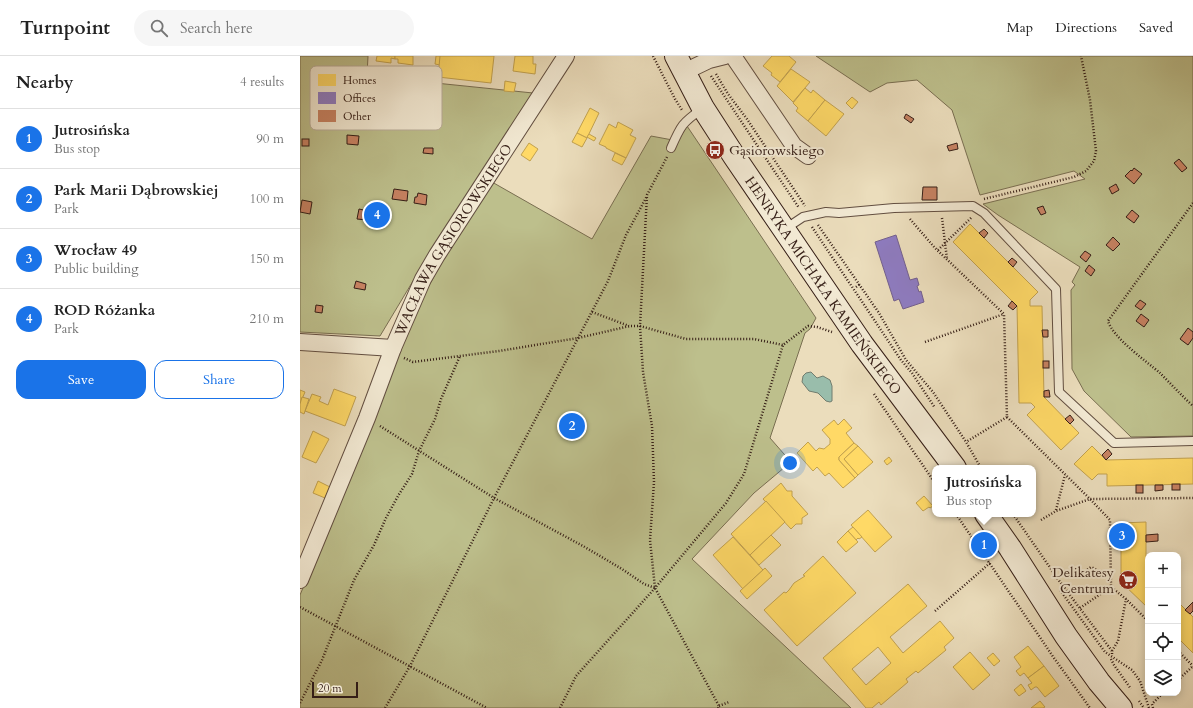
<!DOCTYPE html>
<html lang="en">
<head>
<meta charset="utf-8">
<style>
  :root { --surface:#fff; --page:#f6f6f6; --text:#222; --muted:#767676; --line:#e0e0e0; --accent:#1a73e8 }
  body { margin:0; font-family:Cardo,serif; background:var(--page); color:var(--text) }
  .controls { position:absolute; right:12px; bottom:12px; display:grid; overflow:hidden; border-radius:8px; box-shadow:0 2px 10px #0003 }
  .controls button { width:36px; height:36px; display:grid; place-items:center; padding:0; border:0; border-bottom:1px solid var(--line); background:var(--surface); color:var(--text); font:20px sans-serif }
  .scale { position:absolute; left:12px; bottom:10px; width:46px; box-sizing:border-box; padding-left:4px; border:2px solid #351e16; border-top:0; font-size:11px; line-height:14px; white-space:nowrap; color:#351e16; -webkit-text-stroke:3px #f2e9d3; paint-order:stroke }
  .you { position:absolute; left:490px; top:407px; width:14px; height:14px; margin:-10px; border:3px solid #fff; border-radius:50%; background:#1a73e8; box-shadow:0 0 0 6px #1a73e833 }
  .badge { display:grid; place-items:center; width:26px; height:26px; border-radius:50%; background:var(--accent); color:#fff; font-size:13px; font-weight:700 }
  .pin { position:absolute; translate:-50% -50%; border:2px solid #fff; box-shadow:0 1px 4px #0006 }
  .popup { position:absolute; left:632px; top:409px; width:104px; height:52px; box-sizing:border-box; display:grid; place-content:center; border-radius:8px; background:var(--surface); filter:drop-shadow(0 1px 3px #0005); font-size:13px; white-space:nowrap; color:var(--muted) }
  .popup b { font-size:15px; color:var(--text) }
  .popup::after { content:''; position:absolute; left:50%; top:100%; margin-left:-8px; border:8px solid transparent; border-top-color:var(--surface) }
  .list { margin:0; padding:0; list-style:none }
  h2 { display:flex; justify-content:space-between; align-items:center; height:52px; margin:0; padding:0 16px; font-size:17px }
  h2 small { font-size:13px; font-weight:400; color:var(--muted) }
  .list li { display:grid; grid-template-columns:26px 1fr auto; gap:12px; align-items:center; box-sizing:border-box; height:60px; padding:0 16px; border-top:1px solid var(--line) }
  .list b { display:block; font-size:15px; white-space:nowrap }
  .list p { margin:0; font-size:13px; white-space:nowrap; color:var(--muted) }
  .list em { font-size:13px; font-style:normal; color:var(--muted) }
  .actions { display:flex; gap:8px; padding:12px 16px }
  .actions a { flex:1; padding:9px 0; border:1px solid var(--accent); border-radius:12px; text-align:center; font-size:14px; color:var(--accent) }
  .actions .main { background:var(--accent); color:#fff }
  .icon { flex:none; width:22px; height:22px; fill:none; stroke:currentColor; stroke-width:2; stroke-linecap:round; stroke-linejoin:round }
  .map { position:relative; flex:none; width:893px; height:652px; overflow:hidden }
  header { display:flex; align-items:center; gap:24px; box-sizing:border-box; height:56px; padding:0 20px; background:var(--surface); border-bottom:1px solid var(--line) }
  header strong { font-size:19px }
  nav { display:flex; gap:22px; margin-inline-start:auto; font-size:14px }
  .search { width:280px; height:36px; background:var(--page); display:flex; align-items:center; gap:10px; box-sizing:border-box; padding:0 14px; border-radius:22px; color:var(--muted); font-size:15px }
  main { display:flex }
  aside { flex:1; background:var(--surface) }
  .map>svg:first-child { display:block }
</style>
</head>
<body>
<header>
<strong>Turnpoint</strong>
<div class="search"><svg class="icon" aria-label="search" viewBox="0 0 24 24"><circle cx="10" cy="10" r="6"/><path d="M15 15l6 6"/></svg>Search here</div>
<nav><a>Map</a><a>Directions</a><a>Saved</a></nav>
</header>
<main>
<aside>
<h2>Nearby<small>4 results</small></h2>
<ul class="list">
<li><span class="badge">1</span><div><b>Jutrosińska</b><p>Bus stop</p></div><em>90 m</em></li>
<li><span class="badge">2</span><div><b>Park Marii Dąbrowskiej</b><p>Park</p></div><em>100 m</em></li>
<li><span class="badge">3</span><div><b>Wrocław 49</b><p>Public building</p></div><em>150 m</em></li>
<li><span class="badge">4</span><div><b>ROD Różanka</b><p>Park</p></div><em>210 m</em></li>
</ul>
<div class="actions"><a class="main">Save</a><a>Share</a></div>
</aside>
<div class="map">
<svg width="893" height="652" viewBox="0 0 893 652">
  <rect width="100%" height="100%" fill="#ebddbc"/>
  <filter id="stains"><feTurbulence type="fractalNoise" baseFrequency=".005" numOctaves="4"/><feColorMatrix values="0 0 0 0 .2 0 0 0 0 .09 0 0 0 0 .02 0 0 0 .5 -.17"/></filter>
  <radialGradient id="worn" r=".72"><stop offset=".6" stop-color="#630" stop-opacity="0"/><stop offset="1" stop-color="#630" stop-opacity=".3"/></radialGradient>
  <!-- green -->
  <g fill="#bdbf8c" stroke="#796e51">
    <polygon points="0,0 68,0 67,20 233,37 128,200 80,280 0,276"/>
    <polygon points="516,0 893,0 893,380 831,381 784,335 772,313 771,234 775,229 772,226 780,211 698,159 683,148 785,123 774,115 680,139 652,54 617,24 587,27 570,36"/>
    <polygon points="387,70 516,262 510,273 505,277 470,382 491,406 454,437 392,503 551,652 0,652 0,539 75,358 101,292 126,235 149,193 192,126 292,183 351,80 378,85"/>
  </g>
  <!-- water -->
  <polygon fill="#99bdab" stroke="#717d6f" points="511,316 517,322 523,320 530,324 532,330 532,345 530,346 526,345 518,337 509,335 502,326 503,320 506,317"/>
  <!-- homes -->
  <g fill="#ffd966" stroke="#c2a14e" fill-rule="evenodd">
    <polygon points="77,0 95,0 95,3 91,2 91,7 76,5"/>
    <polygon points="95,0 113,0 113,9 98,7 98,3 95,3"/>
    <polygon points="136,0 141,0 140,9 135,8"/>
    <polygon points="140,0 194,0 191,27 138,21"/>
    <polygon points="215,0 233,0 233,8 236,8 235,18 213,15"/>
    <polygon points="472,0 489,0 496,6 480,26 471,19 472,17 463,10"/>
    <polygon points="491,13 510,26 493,46 477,30"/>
    <polygon points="205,25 216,27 214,36 204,35"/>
    <polygon points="505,32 511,37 513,34 525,44 508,65 496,55 498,52 493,47"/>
    <polygon points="552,41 558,46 552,53 546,47"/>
    <polygon points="525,44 544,58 526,80 508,65"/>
    <polygon points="290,52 299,57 287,82 277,77"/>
    <polygon points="318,66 333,74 330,79 336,82 326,102 306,92 306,91 299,88 309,68 316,72"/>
    <polygon points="277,77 287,82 282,91 272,86"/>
    <polygon points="289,78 296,82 294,85 287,81"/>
    <polygon points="229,87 238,93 230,105 221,99"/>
    <polygon points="315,97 326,102 322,109 312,104"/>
    <polygon points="670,168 738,236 730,244 730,250 742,250 744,341 779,377 761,394 727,359 735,351 731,347 719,347 717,250 653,186"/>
    <polygon points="34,333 56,341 45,370 5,355 12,338 21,341 19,345 28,349"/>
    <polygon points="0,334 5,336 0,348"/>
    <polygon points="2,341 9,343 4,358 0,356 0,348"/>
    <polygon points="544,363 552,372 546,377 554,387 539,401 539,404 555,422 543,432 529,417 525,420 517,411 513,415 497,397 508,386 516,395 519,392 524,393 530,388 530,383 522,374 534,364 538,369"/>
    <polygon points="13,375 29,383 16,407 2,401"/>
    <polygon points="554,387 558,390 544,403 558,419 555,422 539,404 539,401"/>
    <polygon points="558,390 573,406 558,419 544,403"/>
    <polygon points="792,390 806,404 893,402 893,428 807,430 807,418 798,418 792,424 774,408"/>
    <polygon points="589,401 592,405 587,409 584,405"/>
    <polygon points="18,425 30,431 25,442 13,437"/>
    <polygon points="481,427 487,435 492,435 492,440 508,458 502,462 502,468 496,468 491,473 463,443"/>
    <polygon points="624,440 633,450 630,452 629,451 623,455 616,447"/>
    <polygon points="466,445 485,466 450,499 431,478"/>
    <polygon points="568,454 592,481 575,496 551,469"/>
    <polygon points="846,466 846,515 848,517 848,552 821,526 821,467"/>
    <polygon points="553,471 562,481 559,483 558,482 556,484 548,475"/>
    <polygon points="548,475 558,486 546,496 537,486"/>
    <polygon points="471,479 481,489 459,509 450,499"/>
    <polygon points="433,481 463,514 443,533 413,499"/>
    <polygon points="523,500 556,537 497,590 464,554 484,536 486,537 489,534 494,527 505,520 503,519"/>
    <polygon points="465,512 472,520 447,543 440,535"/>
    <path d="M608 528 627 550 590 581 603 597 640 565 654 582 644 591 646 594 618 617 616 615 606 623 608 626 581 649 579 646 572 652H566L523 602ZM578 591 591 607 566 629 552 613Z"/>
    <polygon points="878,546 893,561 893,597 878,582"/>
    <polygon points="728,590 744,610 728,622 724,617 720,620 716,615 721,611 714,601"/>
    <polygon points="670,596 690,619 673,634 653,611"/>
    <polygon points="693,597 700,605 694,610 687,602"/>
    <polygon points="744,610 759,630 745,641 737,631 735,631 731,634 728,629 732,627 728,622"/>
    <polygon points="721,628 726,635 719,640 714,634"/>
    <polygon points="740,645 745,651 743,652 731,652"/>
  </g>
  <!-- offices -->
  <polygon fill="#8e7cc3" stroke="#73608f" points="596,179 610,224 617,222 619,229 617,230 619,236 621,235 624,246 603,253 599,243 594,245 575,186"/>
  <!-- building -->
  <g fill="#c78262" stroke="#351e16">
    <polygon points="606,58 614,63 611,67 604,62"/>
    <polygon points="47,79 59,80 58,89 47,88"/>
    <rect x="2" y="83" width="7" height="7"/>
    <polygon points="657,87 658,93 649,95 647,90"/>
    <polygon points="124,92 133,92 133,98 123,97"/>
    <polygon points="879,103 887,112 882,116 874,107"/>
    <polygon points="834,112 842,118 834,128 825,120 831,114 832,115"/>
    <polygon points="816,128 819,134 812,138 809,132"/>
    <polygon points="623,131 637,131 637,144 622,144"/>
    <polygon points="94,133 108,135 107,145 92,143"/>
    <polygon points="118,137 127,139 126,149 114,147 115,141 117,141"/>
    <polygon points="2,144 12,146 10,158 0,156"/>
    <polygon points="743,150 746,157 741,159 737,152"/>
    <polygon points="59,153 68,155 67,164 57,163"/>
    <polygon points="832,154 839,160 834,167 826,161"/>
    <polygon points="684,173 688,177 684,182 679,177"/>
    <polygon points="813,181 820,188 813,195 806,189"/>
    <polygon points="785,195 791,199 786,206 780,201"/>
    <polygon points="712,202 717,206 713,211 708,206"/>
    <polygon points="789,209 795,214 791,220 785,215"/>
    <polygon points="56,225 66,228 65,234 54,232"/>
    <polygon points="840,244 846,248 841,254 835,250"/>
    <polygon points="712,245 717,250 713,254 708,250"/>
    <polygon points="16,249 23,250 22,257 15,256"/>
    <polygon points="841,258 849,264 844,271 836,265"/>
    <polygon points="888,272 893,276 893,282 888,289 880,283"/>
    <polygon points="742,274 748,274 748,281 743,281"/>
    <rect x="743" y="305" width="6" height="7"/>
    <polygon points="749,334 750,341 744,341 744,335"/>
    <polygon points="770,359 774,364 770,368 765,363"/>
    <polygon points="808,393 812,398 806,404 802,399"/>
    <rect x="872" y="428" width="8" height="6"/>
    <rect x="836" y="429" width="7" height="8"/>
    <polygon points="855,429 863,429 863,434 855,435"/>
    <polygon points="858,478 858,485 846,486 846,479"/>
    <polygon points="893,546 893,555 890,558 885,554"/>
  </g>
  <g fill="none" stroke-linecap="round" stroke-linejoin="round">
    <defs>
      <g id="lane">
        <path d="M371 92C381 69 382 67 403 52"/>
        <polyline points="485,173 503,161 526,156 539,157 594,152 673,150 684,157 756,233 759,336 814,387 893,385"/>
      </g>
      <g id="street">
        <polyline points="433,0 494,90 508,100"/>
        <polyline points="384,16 409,4 425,0"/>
        <polyline points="0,286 93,292"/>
        <path id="s1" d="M0 524 67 362 93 292 123 223 137 199 266 0"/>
      </g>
      <g id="secondary">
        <path id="s2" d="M376 0 403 52 434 100 562 288 655 412"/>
        <polyline points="686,458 710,492 766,580 799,626 821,652"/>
      </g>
    </defs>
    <!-- lane casing -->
    <use href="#lane" stroke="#624e40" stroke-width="10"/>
    <!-- street casing -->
    <use href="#street" stroke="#624e40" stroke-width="18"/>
    <!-- secondary casing -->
    <use href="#secondary" stroke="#351e16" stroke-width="24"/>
    <!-- path -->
    <g stroke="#351e16" stroke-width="2.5" stroke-dasharray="1 2" stroke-linecap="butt">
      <polyline points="353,0 375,43 382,54"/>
      <polyline points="416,18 428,38 447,63 505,150"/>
      <polyline points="411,20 499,152"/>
      <polyline points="462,94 466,91"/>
      <polyline points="367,101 347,139 340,270 343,316 352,370 354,426 350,484 355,532 419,650 418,652"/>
      <polyline points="684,143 774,121 786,115 794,105 796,95 790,44 781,0"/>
      <path d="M893 147 808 265C813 282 846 305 860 317 871 328 881 339 893 350"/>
      <polyline points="642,162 647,203"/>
      <polyline points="610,163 635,192 704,258 707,361 666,386"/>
      <polyline points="518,169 579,257 606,304 633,336 666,386 681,412"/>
      <polyline points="512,171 601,304 612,317 635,352"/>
      <polyline points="638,194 672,161"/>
      <polyline points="556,231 560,228"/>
      <polyline points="292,256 329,270"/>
      <polyline points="625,286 704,258"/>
      <polyline points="104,302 113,306 199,295 278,282 330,270 340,270 386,283 454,283 483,289"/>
      <polyline points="574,338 635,427"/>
      <polyline points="707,361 790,443 893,442"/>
      <polyline points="80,370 194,442 283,490 322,513 344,528 355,532"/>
      <polyline points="756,454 765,419"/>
      <polyline points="656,458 754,602 790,652"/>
      <polyline points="713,458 760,526 812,595 812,599"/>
      <polyline points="741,464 756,455 790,443 810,464 811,531 826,543 848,565"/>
      <polyline points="777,516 779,520 791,511 811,521"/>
      <polyline points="760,534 805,596 832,614 840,625 849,652"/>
      <polyline points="0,551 187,652"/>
      <polyline points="780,552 811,531"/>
      <polyline points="635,555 690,507"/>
      <polyline points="812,595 818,585 826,543"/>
      <polyline points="878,595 893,610"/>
      <polyline points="811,603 814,609 831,633"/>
      <polyline points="878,624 893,610"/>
      <polyline points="839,645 844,652"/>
      <polyline points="0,647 22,604 54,524 74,489 86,462 98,440 112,418 119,395 135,363 141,343 160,300"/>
      <polyline points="419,650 429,646"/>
      <polyline points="85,652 110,610 194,442 308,225 326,179 347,140"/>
      <polyline points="260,652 276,620 355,532 426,447 444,418 483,289 508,270 517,271 532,276"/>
      <polyline points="853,652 852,648 863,637"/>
    </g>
    <!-- lane -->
    <use href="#lane" stroke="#f2e9d3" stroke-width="8"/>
    <!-- street -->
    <use href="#street" stroke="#f2e9d3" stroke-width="16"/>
    <!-- secondary -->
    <use href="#secondary" stroke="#f2e9d3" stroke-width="22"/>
  </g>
  <!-- icons -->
  <defs>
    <symbol id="bus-disc" viewBox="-11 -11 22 22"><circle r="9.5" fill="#8f2418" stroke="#f2e9d3"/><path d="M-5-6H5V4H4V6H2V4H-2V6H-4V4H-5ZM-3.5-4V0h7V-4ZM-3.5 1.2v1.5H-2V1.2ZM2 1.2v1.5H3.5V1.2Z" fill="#fff"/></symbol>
    <symbol id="supermarket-disc" viewBox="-11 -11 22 22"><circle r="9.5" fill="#8f2418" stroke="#f2e9d3"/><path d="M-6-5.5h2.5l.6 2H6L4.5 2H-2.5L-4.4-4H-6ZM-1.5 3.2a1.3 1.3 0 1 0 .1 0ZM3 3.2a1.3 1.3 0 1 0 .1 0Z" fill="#fff"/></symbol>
  </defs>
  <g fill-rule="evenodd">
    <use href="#bus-disc" x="404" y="83" width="22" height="22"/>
    <use href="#supermarket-disc" x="817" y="513" width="22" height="22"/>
  </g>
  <g text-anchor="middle" stroke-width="4" stroke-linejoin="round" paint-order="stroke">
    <!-- poi labels -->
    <g font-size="14" fill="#351e16" stroke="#f2e9d3" text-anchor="start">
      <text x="429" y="99">Gąsiorowskiego</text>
      <text x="814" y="521" text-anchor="end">Delikatesy<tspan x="814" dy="16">Centrum</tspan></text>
    </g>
    <!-- street labels -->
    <g font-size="14" fill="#351e16" stroke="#f2e9d3">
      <text dy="5" stroke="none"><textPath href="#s1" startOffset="374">WACŁAWA GĄSIOROWSKIEGO</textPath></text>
      <text dy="5" stroke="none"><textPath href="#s2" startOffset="273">HENRYKA MICHAŁA KAMIEŃSKIEGO</textPath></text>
    </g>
  </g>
  <!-- legend -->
  <rect x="10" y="10" width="132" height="64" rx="6" fill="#f2e9d3" stroke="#b9ac9a" stroke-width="1"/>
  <rect x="18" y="18" width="18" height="12" fill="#ffd966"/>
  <rect x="18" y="36" width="18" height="12" fill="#8e7cc3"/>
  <rect x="18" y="54" width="18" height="12" fill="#c78262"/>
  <g font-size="11" fill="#351e16">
    <text x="43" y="28">Homes</text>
    <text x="43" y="46">Offices</text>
    <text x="43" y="64">Other</text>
  </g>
  <rect width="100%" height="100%" filter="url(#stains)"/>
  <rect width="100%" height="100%" fill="url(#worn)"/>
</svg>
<div class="controls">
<button>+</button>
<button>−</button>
<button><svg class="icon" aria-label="locate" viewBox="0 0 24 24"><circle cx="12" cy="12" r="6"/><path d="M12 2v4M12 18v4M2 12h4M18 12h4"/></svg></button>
<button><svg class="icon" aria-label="layers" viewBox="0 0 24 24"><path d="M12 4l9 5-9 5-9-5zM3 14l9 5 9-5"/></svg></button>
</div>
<div class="scale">20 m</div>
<div class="you"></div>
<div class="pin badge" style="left:684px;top:489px">1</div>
<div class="popup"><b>Jutrosińska</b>Bus stop</div>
<div class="pin badge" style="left:272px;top:370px">2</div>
<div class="pin badge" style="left:822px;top:480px">3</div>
<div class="pin badge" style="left:77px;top:159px">4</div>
</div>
</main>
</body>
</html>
